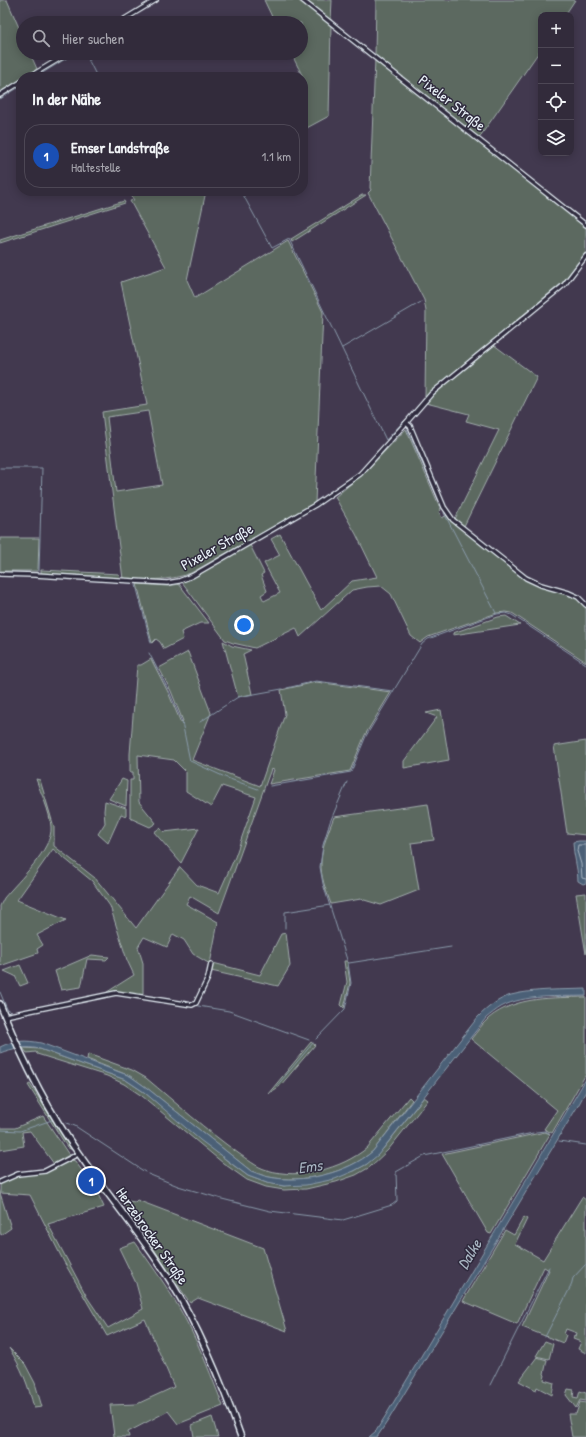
<!DOCTYPE html>
<html lang="de">
<head>
<meta charset="utf-8">
<style>
  :root { --surface:#322b3b; --page:#3d3746; --text:#f1f3f6; --muted:#a8a7af; --line:#4d4755; --accent:#8abfa5 }
  body { margin:0; font-family:"Patrick Hand",sans-serif; background:var(--page); color:var(--text) }
  .controls { position:absolute; right:12px; top:12px; display:grid; overflow:hidden; border-radius:8px; box-shadow:0 2px 10px #0003 }
  .controls button { width:36px; height:36px; display:grid; place-items:center; padding:0; border:0; border-bottom:1px solid var(--line); background:var(--surface); color:var(--text); font:20px sans-serif }
  .you { position:absolute; left:244px; top:625px; width:14px; height:14px; margin:-10px; border:3px solid #fff; border-radius:50%; background:#1a73e8; box-shadow:0 0 0 6px #1a73e833 }
  .badge { display:grid; place-items:center; width:26px; height:26px; border-radius:50%; background:var(--accent); color:#fff; font-size:13px; font-weight:700 }
  .pin { position:absolute; translate:-50% -50%; border:2px solid #fff; box-shadow:0 1px 4px #0006 }
  .list { margin:0; padding:0; list-style:none }
  h2 { display:flex; justify-content:space-between; align-items:center; height:52px; margin:0; padding:0 16px; font-size:17px }
  h2 small { font-size:13px; font-weight:400; color:var(--muted) }
  .list li { display:grid; grid-template-columns:26px 1fr auto; gap:12px; align-items:center; box-sizing:border-box; height:64px; margin:0 8px 8px; padding:0 8px; border:1px solid var(--line); border-radius:16px }
  .list b { display:block; font-size:15px; white-space:nowrap }
  .list p { margin:0; font-size:13px; white-space:nowrap; color:var(--muted) }
  .list em { font-size:13px; font-style:normal; color:var(--muted) }
  .icon { flex:none; width:22px; height:22px; fill:none; stroke:currentColor; stroke-width:2; stroke-linecap:round; stroke-linejoin:round }
  .map { position:relative; flex:none; width:586px; height:1437px; overflow:hidden }
  .search { position:absolute; background:var(--surface); box-shadow:0 2px 10px #0003; left:16px; top:16px; width:292px; height:44px; display:flex; align-items:center; gap:10px; box-sizing:border-box; padding:0 14px; border-radius:22px; color:var(--muted); font-size:15px }
  .panel { position:absolute; background:var(--surface); box-shadow:0 2px 10px #0003; left:16px; top:72px; width:292px; height:124px; border-radius:16px }
  .map>svg:first-child { display:block }
</style>
</head>
<body>
<div class="map">
<svg width="586" height="1437" viewBox="0 0 586 1437">
  <rect width="100%" height="100%" fill="#42394f"/>
  <filter id="ink" filterUnits="userSpaceOnUse"><feTurbulence type="fractalNoise" baseFrequency=".025" numOctaves="2"/><feDisplacementMap in="SourceGraphic" scale="8" xChannelSelector="R" yChannelSelector="G"/><feConvolveMatrix kernelMatrix="1 2 1 2 8 2 1 2 1" color-interpolation-filters="sRGB"/></filter>
  <g filter="url(#ink)">
    <!-- green -->
    <g fill="#5b6960" stroke="#a2adac" fill-rule="evenodd">
      <polygon points="0,0 7,0 23,37 23,53 30,53 37,69 25,77 21,77 21,79 0,92"/>
      <polygon points="264,0 299,0 331,25 329,116 303,130 303,85 306,83 291,53 301,53 301,23 275,23"/>
      <polygon points="305,0 332,0 331,21"/>
      <polygon points="376,0 575,0 565,15 541,15 541,49 479,138 375,56"/>
      <polygon points="375,59 586,227 586,252 562,283 456,370 425,398 426,311 424,300 368,193 371,190 370,188"/>
      <path d="M129 191H206L187 280 195 298 288 241 323 312 315 503 191 573C167 582 148 579 123 579L102 412 147 405 121 282 166 267 130 201 134 200 128 192ZM148 411 162 485 116 492 107 417Z"/>
      <polygon points="362,195 366,195 292,242 291,239"/>
      <polygon points="124,201 125,203 0,243 0,240"/>
      <polygon points="494,345 537,377 464,526 455,519 499,430 466,421 469,414 426,403 434,394"/>
      <polygon points="406,429 441,510 439,512 442,518 447,515 453,522 526,579 569,594 577,598 586,607 586,662 512,613 506,612 497,613 428,637 420,643 411,636 391,594 381,586 367,587 352,590 300,637 296,628 255,648 233,643 225,640 182,582 193,578 250,545 264,573 261,575 267,591 261,595 264,601 280,593 264,563 280,555 271,539 280,534 321,610 352,581 377,577 356,534 335,497 365,472"/>
      <polygon points="0,538 39,538 38,571 0,571"/>
      <polygon points="41,570 119,574 120,578 41,573"/>
      <polygon points="137,584 168,586 179,584 209,623 200,623 181,632 183,639 164,649 160,642 156,639 152,643"/>
      <polygon points="506,616 520,625 453,635 453,633 498,617"/>
      <polygon points="223,641 232,646 251,650 243,654 252,694 238,697"/>
      <path d="M188 652 211 713 192 760 260 786 285 714 281 690 316 682 391 692 365 735 350 771 269 784 274 770 271 769 219 913 190 896 186 904 218 922 210 964 193 954 184 940 173 934 167 947 144 937 138 947 143 963V995L116 992 104 994 134 975 127 960 110 906 92 881 53 849 17 900 66 920 37 935 43 945 37 949 38 953 0 966V906L4 898C18 881 53 849 51 827 50 811 41 794 36 779L40 780 54 827V846L95 878 136 928 180 867 197 885 219 893 235 857 256 797 222 786 211 807 186 791V772L174 760 138 755 139 802 156 823 150 827 130 818V780H133V772H130V754L137 665H141L151 659 168 692 181 723 183 721 171 691 159 668Z"/>
      <polygon points="441,710 449,760 404,768 404,761 437,717 426,713"/>
      <polygon points="586,741 586,835 567,833 554,746"/>
      <polygon points="122,779 127,781 126,806 109,799"/>
      <polygon points="105,801 126,808 126,816 121,814 108,843 98,834 105,823 104,811"/>
      <path d="M428 804 434 840 411 843 419 890 381 905 361 899 331 904C327 893 322 881 321 868 320 852 328 832 334 817Z"/>
      <polygon points="160,828 164,832 199,828 181,863 154,832"/>
      <polygon points="586,893 586,954 576,894"/>
      <polygon points="286,933 290,966 278,986 211,971 213,963 260,975 281,934"/>
      <polygon points="92,955 109,957 106,960 87,959 81,987 61,990 55,971"/>
      <polygon points="344,961 347,961 350,983 344,1008 341,1005 347,982"/>
      <polygon points="20,965 28,983 20,986 15,976 4,971"/>
      <path d="M586 997V1074L552 1133 544 1129 557 1110 471 1039C477 1032 482 1024 489 1018 516 996 553 998 586 997Z"/>
      <polygon points="311,1042 315,1045 280,1086 268,1094"/>
      <polygon points="23,1048 40,1049 126,1080 144,1092 225,1159 248,1176 267,1183 284,1186 354,1171 367,1164 383,1149 424,1097 428,1100 388,1150 370,1167 356,1175 336,1182 306,1189 284,1190 266,1187 247,1180 223,1163 142,1096 124,1084 107,1076 37,1054 36,1052 27,1053"/>
      <path d="M88 1054 132 1070 146 1078C176 1103 206 1130 238 1153 247 1159 256 1167 267 1170 300 1180 341 1169 367 1148L409 1097 412 1100 373 1151C348 1173 302 1184 269 1177 263 1176 257 1173 251 1171L147 1088 130 1076 87 1059Z"/>
      <polygon points="30,1084 72,1150 67,1147 28,1085"/>
      <polygon points="43,1116 69,1155 54,1164 30,1131 22,1132 24,1146 0,1150 0,1128 15,1128"/>
      <polygon points="545,1132 550,1134 491,1234 488,1233 442,1154"/>
      <path d="M72 1160 75 1161 96 1190 104 1207 48 1224 87 1297 108 1328 143 1309 136 1283 119 1248 135 1242C145 1256 155 1270 165 1285 190 1322 207 1364 223 1406L178 1424 168 1411 128 1432 129 1437H113L114 1436 110 1405 137 1404 174 1387 145 1319 107 1336 64 1262 30 1195 0 1193 11 1228 1 1235 0 1231V1184L18 1176 45 1173Z"/>
      <polygon points="582,1197 586,1200 586,1353 578,1349 581,1342 573,1339 574,1335 576,1336 577,1333 566,1329 564,1334 566,1335 563,1343 522,1327 549,1270 544,1267 517,1324 463,1301 505,1230 514,1235 524,1217 527,1219 515,1244 543,1260"/>
      <polygon points="121,1200 135,1202 137,1200 263,1248 287,1331 198,1298 190,1303"/>
      <polygon points="545,1341 553,1344 549,1359 536,1356"/>
      <path d="M9 1348 25 1364 35 1383 42 1407 34 1408C28 1384 22 1369 9 1348Z"/>
      <polygon points="537,1357 547,1360 544,1374 545,1375 544,1380 554,1383 552,1395 537,1387 536,1390 519,1381"/>
      <polygon points="568,1389 574,1390 573,1397 578,1398 580,1391 586,1393 586,1401 580,1400 576,1408 566,1395"/>
      <polygon points="580,1402 586,1403 586,1437 572,1437 568,1414 576,1414"/>
      <polygon points="212,1417 218,1437 194,1437 192,1425"/>
    </g>
    <!-- water -->
    <g fill="#4c6177" stroke="#8a9bab">
      <path d="M579 841H586V883L583 884 578 881C578 867 573 855 573 842Z"/>
      <path d="M586 989V996C560 997 524 994 501 1007 496 1010 491 1014 486 1018L378 1155 367 1164 354 1171 335 1179 306 1185 284 1186 267 1183 248 1176 200 1140 144 1092 126 1080 40 1049C25 1046 13 1048 0 1053V1047C14 1040 26 1040 41 1043L130 1076 147 1088 251 1171C257 1173 263 1176 269 1177 302 1184 348 1173 373 1151L478 1017C487 1008 498 999 511 995 534 989 563 990 586 989Z"/>
      <polygon points="586,1079 586,1091 579,1104 389,1419 377,1437 369,1437 376,1431 386,1415"/>
    </g>
    <g fill="none" stroke-linecap="round" stroke-linejoin="round">
      <!-- shore -->
      <polyline stroke="#aab7c4" stroke-width="1" points="586,845 578,845 577,851 581,864 582,878 586,879"/>
      <!-- stream -->
      <g stroke="#8a9bab" stroke-width="1">
        <polyline points="85,53 97,77"/>
        <polyline points="36,77 75,53"/>
        <polyline points="0,99 21,86"/>
        <polyline points="241,191 272,248 289,239 386,440 404,421"/>
        <polyline points="342,348 421,302"/>
        <polyline points="407,429 442,508"/>
        <polyline points="0,468 42,468 39,571"/>
        <polyline points="444,513 496,613"/>
        <polyline points="136,585 151,643"/>
        <polyline points="149,653 169,691 182,722 190,761 227,778 258,789"/>
        <polyline points="287,688 316,681 393,691"/>
        <polyline points="200,722 238,697 282,689"/>
        <polyline points="270,786 351,772 366,736 422,644 428,639 497,614 506,613 512,615 586,664"/>
        <polyline points="285,928 285,912 330,905"/>
        <polyline points="349,963 451,947"/>
        <polyline points="0,992 7,1009 11,1012"/>
        <polyline points="198,1006 229,1011 309,1040"/>
        <polyline points="316,1039 345,1009 351,983 348,963 323,884 320,867 323,845 330,822 347,782"/>
        <polyline points="276,1087 313,1043"/>
        <polyline points="66,1123 75,1126 145,1172"/>
        <polyline points="0,1130 20,1131 52,1120"/>
        <polyline points="536,1132 545,1131 549,1133"/>
        <polyline points="559,1141 586,1145"/>
        <polyline points="148,1174 178,1186 222,1199 270,1211 343,1220 392,1205 397,1201 396,1172 424,1156 533,1133"/>
        <polyline points="545,1337 571,1286 573,1278 586,1264"/>
        <polyline points="490,1385 549,1267"/>
      </g>
      <defs>
        <g id="street">
          <polyline points="302,0 586,225"/>
          <polyline points="118,23 156,0"/>
          <polyline points="29,77 69,53"/>
          <polyline points="0,95 21,82"/>
          <polyline points="406,423 410,426 444,507 453,520 526,578 541,585 569,593 578,597 586,605"/>
          <polyline points="0,574 35,575 167,583 179,581 192,576 315,505 360,474 406,423 432,393 564,285 586,256"/>
          <polyline points="5,1016 116,993 192,1005 196,1003 208,978 211,964"/>
          <polyline points="0,1182 18,1174 45,1171 78,1154"/>
        </g>
        <path id="secondary" d="M0 1004C21 1057 46 1108 79 1154 109 1197 144 1238 171 1282 201 1331 222 1383 241 1437"/>
      </defs>
      <!-- street casing -->
      <use href="#street" stroke="#e8f1f8" stroke-width="6"/>
      <!-- secondary casing -->
      <use href="#secondary" stroke="#e8f1f8" stroke-width="8"/>
      <!-- street -->
      <use href="#street" stroke="#2f2a3d" stroke-width="3.5"/>
      <!-- secondary -->
      <use href="#secondary" stroke="#2f2a3d" stroke-width="5"/>
    </g>
  </g>
  <g text-anchor="middle" stroke-width="3" stroke-linejoin="round" paint-order="stroke">
    <!-- street labels -->
    <g font-size="15" fill="#e8f1f8" stroke="#2f2a3d">
      <text transform="translate(452 103) rotate(38)" y="5">Pixeler Straße</text>
      <text transform="translate(217 547) rotate(-29)" y="5">Pixeler Straße</text>
      <text transform="translate(152 1236) rotate(55)" y="5">Herzebrocker Straße</text>
    </g>
    <!-- water labels -->
    <g font-size="16" font-style="italic" fill="#aab7c4" stroke="#2f2a3d">
      <text transform="translate(310 1166) rotate(-7)" y="6">Ems</text>
      <text transform="translate(469 1254) rotate(-59)" y="6">Dalke</text>
    </g>
  </g>
</svg>
<div class="controls">
<button>+</button>
<button>−</button>
<button><svg class="icon" aria-label="locate" viewBox="0 0 24 24"><circle cx="12" cy="12" r="6"/><path d="M12 2v4M12 18v4M2 12h4M18 12h4"/></svg></button>
<button><svg class="icon" aria-label="layers" viewBox="0 0 24 24"><path d="M12 4l9 5-9 5-9-5zM3 14l9 5 9-5"/></svg></button>
</div>
<div class="you"></div>
<div class="pin badge" style="left:91px;top:1181px;background:#1a4fb4">1</div>
<div class="search"><svg class="icon" aria-label="search" viewBox="0 0 24 24"><circle cx="10" cy="10" r="6"/><path d="M15 15l6 6"/></svg>Hier suchen</div>
<section class="panel">
<h2>In der Nähe<small></small></h2>
<ul class="list">
<li><span class="badge" style="background:#1a4fb4">1</span><div><b>Emser Landstraße</b><p>Haltestelle</p></div><em>1.1 km</em></li>
</ul>
</section>
</div>
</body>
</html>
